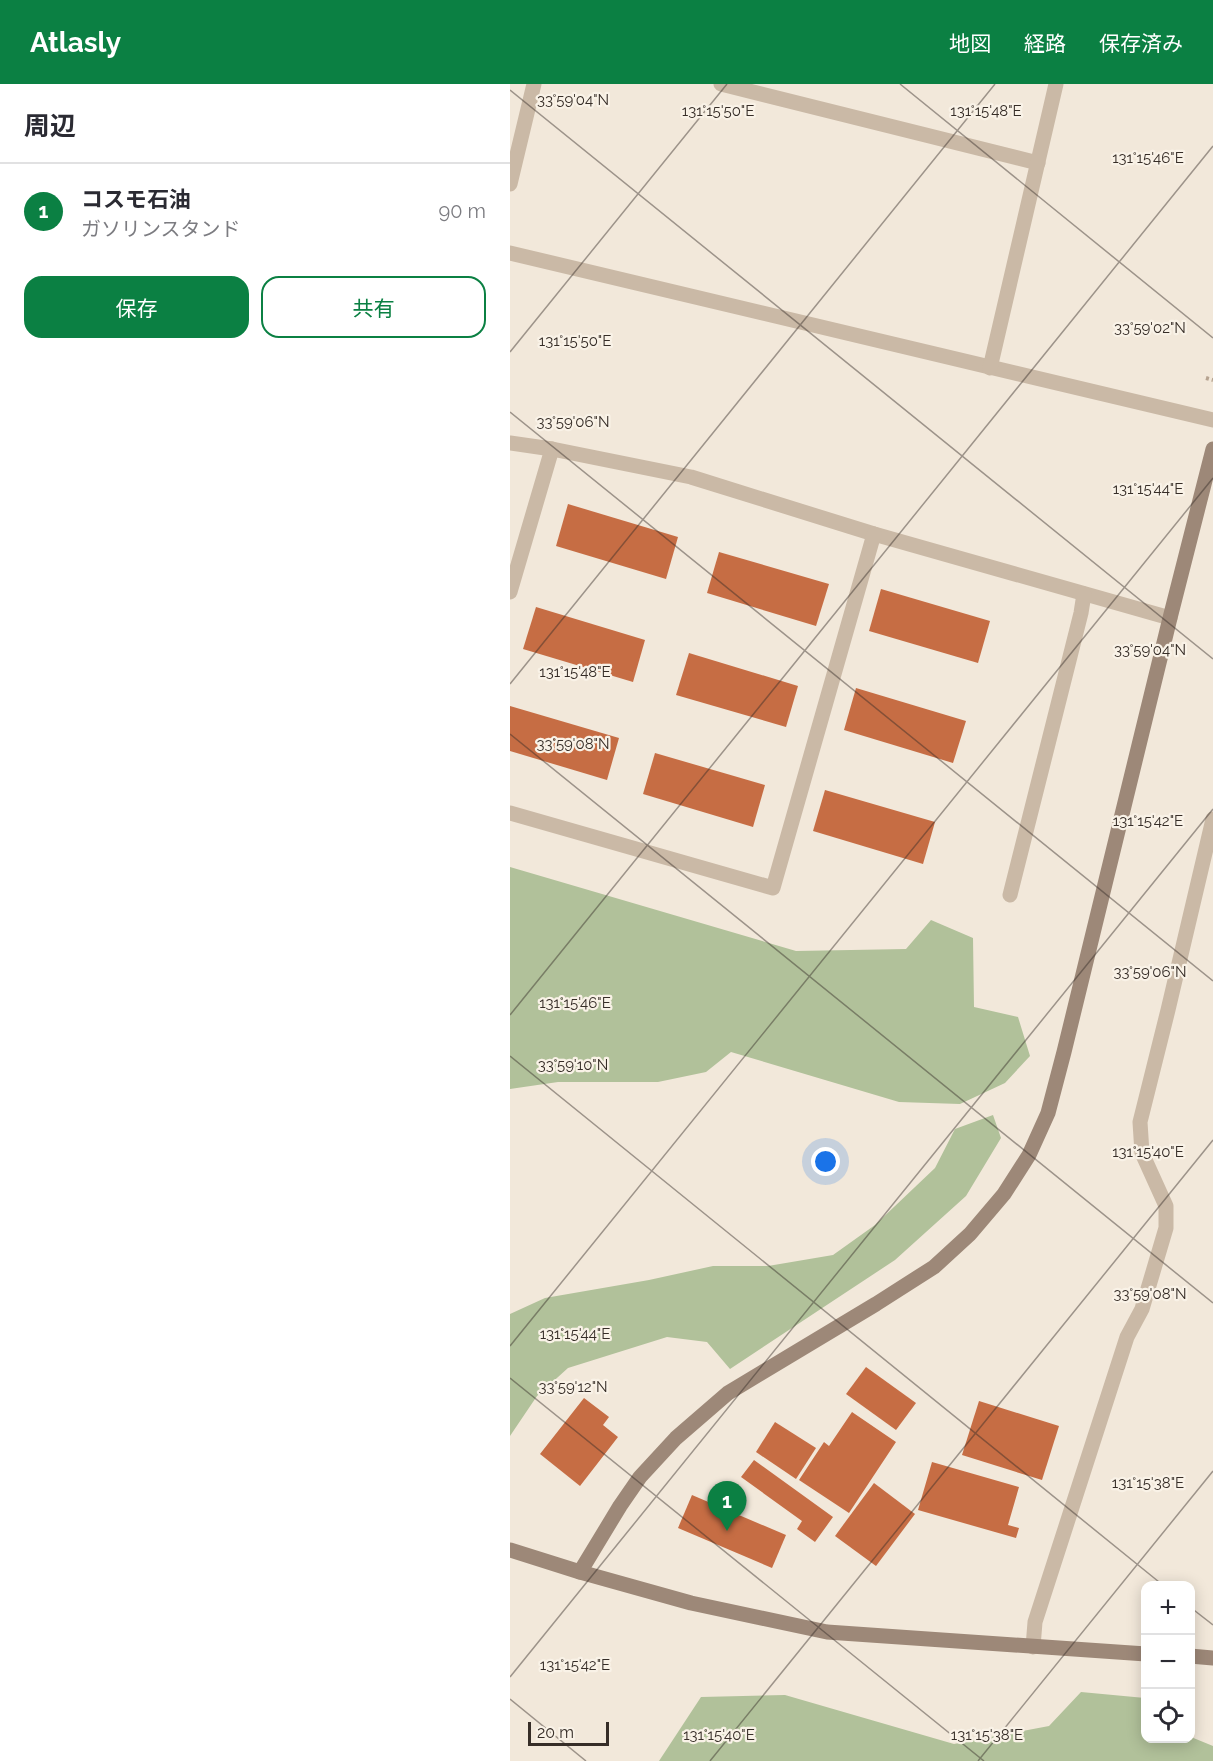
<!DOCTYPE html>
<html lang="ja">
<head>
<meta charset="utf-8">
<style>
  :root { --surface:#fff; --page:#f2f2f3; --text:#2b2b33; --muted:#7c7c81; --line:#e1e1e2; --accent:#0b8043 }
  body { margin:0; font-family:Raleway,"Noto Sans JP",sans-serif; background:var(--page); color:var(--text) }
  .controls { position:absolute; right:18px; bottom:18px; display:grid; overflow:hidden; border-radius:12px; box-shadow:0 3px 15px #0003 }
  .controls button { width:54px; height:54px; display:grid; place-items:center; padding:0; border:0; border-bottom:2px solid var(--line); background:var(--surface); color:var(--text); font:30px sans-serif }
  .scale { position:absolute; left:18px; bottom:15px; width:81px; box-sizing:border-box; padding-left:6px; border:3px solid #362d27; border-top:0; font-size:16px; line-height:21px; white-space:nowrap; color:#362d27; -webkit-text-stroke:4px #f9f2e7; paint-order:stroke }
  .you { position:absolute; left:316px; top:1078px; width:21px; height:21px; margin:-15px; border:4px solid #fff; border-radius:50%; background:#1a73e8; box-shadow:0 0 0 9px #1a73e833 }
  .badge { display:grid; place-items:center; width:39px; height:39px; border-radius:50%; background:var(--accent); color:#fff; font-size:20px; font-weight:700 }
  .pin { position:absolute; translate:-50% -50px; filter:drop-shadow(0 2px 3px #0008) }
  .pin::after { content:''; position:absolute; top:32px; width:21px; height:18px; background:inherit; clip-path:polygon(0 0,100% 0,50% 100%) }
  .list { margin:0; padding:0; list-style:none }
  h2 { display:flex; justify-content:space-between; align-items:center; height:78px; margin:0; padding:0 24px; font-size:26px }
  h2 small { font-size:20px; font-weight:400; color:var(--muted) }
  .list li { display:grid; grid-template-columns:39px 1fr auto; gap:18px; align-items:center; box-sizing:border-box; height:96px; padding:0 24px; border-top:2px solid var(--line) }
  .list b { display:block; font-size:22px; white-space:nowrap }
  .list p { margin:0; font-size:20px; white-space:nowrap; color:var(--muted) }
  .list em { font-size:20px; font-style:normal; color:var(--muted) }
  .actions { display:flex; gap:12px; padding:18px 24px }
  .actions a { flex:1; padding:14px 0; border:2px solid var(--accent); border-radius:18px; text-align:center; font-size:21px; color:var(--accent) }
  .actions .main { background:var(--accent); color:#fff }
  .icon { flex:none; width:33px; height:33px; fill:none; stroke:currentColor; stroke-width:2; stroke-linecap:round; stroke-linejoin:round }
  .map { position:relative; flex:none; width:703px; height:1677px; overflow:hidden }
  header { display:flex; align-items:center; gap:36px; box-sizing:border-box; height:84px; padding:0 30px; background:var(--accent); color:#fff }
  header strong { font-size:28px }
  nav { display:flex; gap:33px; margin-inline-start:auto; font-size:21px }
  main { display:flex }
  aside { flex:1; background:var(--surface) }
  .map>svg:first-child { display:block }
</style>
</head>
<body>
<header>
<strong>Atlasly</strong>
<nav><a>地図</a><a>経路</a><a>保存済み</a></nav>
</header>
<main>
<aside>
<h2>周辺<small></small></h2>
<ul class="list">
<li><span class="badge">1</span><div><b>コスモ石油</b><p>ガソリンスタンド</p></div><em>90 m</em></li>
</ul>
<div class="actions"><a class="main">保存</a><a>共有</a></div>
</aside>
<div class="map">
<svg width="703" height="1677" viewBox="0 0 703 1677">
  <rect width="100%" height="100%" fill="#f2e8da"/>
  <!-- green -->
  <g fill="#b1c19a">
    <polygon points="0,783 286,867 396,865 421,836 463,854 464,923 508,933 520,972 495,999 450,1020 389,1018 221,968 196,988 148,998 48,998 0,1005"/>
    <polygon points="483,1031 491,1054 456,1112 385,1176 220,1285 197,1258 157,1253 58,1284 27,1312 0,1352 0,1230 35,1214 139,1196 203,1182 258,1182 323,1171 365,1141 425,1084 445,1045"/>
    <polygon points="571,1608 635,1614 636,1654 681,1653 703,1662 703,1677 149,1677 191,1613 275,1611 444,1660 539,1642"/>
  </g>
  <!-- building -->
  <g fill="#c66d44">
    <polygon points="58,420 168,453 156,495 46,462"/>
    <polygon points="209,468 319,500 306,542 197,509"/>
    <polygon points="371,505 480,537 468,579 359,547"/>
    <polygon points="26,523 135,556 123,598 13,565"/>
    <polygon points="179,569 288,602 276,643 166,611"/>
    <polygon points="346,604 456,637 443,679 334,646"/>
    <polygon points="0,622 109,654 97,696 0,667"/>
    <polygon points="145,669 255,701 243,743 133,710"/>
    <polygon points="315,706 425,738 413,780 303,747"/>
    <polygon points="356,1283 406,1319 386,1346 336,1310"/>
    <polygon points="74,1314 99,1333 93,1341 108,1353 70,1402 30,1370"/>
    <polygon points="469,1317 549,1342 532,1396 452,1371"/>
    <polygon points="342,1328 386,1358 339,1429 289,1396 314,1358 319,1362"/>
    <polygon points="265,1338 306,1364 286,1395 246,1368"/>
    <polygon points="244,1376 323,1433 305,1458 287,1445 292,1437 231,1393"/>
    <polygon points="422,1378 509,1403 498,1441 509,1444 506,1454 408,1426"/>
    <polygon points="364,1399 405,1430 366,1482 325,1452"/>
    <polygon points="182,1411 276,1451 262,1484 168,1444"/>
  </g>
  <g fill="none" stroke-linecap="round" stroke-linejoin="round">
    <!-- path -->
    <polyline stroke="#b6a390" stroke-width="4" stroke-dasharray="3 3" stroke-linecap="butt" points="696,294 703,296"/>
    <!-- street -->
    <g stroke="#cab9a6" stroke-width="15">
      <polyline points="211,0 528,79"/>
      <polyline points="0,100 24,0"/>
      <polyline points="0,169 703,336"/>
      <polyline points="480,284 546,0"/>
      <polyline points="0,359 42,365 181,393 364,450 660,534"/>
      <polyline points="0,508 42,365"/>
      <polyline points="0,729 263,804 364,450"/>
      <polyline points="500,811 571,529 574,510"/>
      <polyline points="523,1563 525,1538 617,1253 632,1225 656,1144 656,1122 632,1069 630,1038 658,926 703,735"/>
    </g>
    <!-- secondary -->
    <g stroke="#9d8878" stroke-width="15">
      <polyline points="0,1466 70,1488 181,1519 317,1548 636,1570"/>
      <polyline points="70,1488 110,1422 130,1393 166,1354 218,1309 366,1220 424,1183 460,1150 494,1110 519,1071 538,1029 554,968 660,534 703,365"/>
      <polyline points="680,1572 703,1574"/>
    </g>
  </g>
  <!-- ticks -->
  <path fill="none" stroke="#362d27" stroke-width="1.5" stroke-opacity="0.45" d="M390 0 703 254M0 6 703 575M0 268 217 0M0 328 703 897M0 600 485 0M0 650 703 1219M0 931 703 62M0 972 654 1502M0 1262 703 394M0 1294 474 1677M680 1523 703 1541M0 1593 703 725M0 1615 76 1677M200 1677 703 1056M468 1677 703 1387"/>
  <g font-size="15" text-anchor="middle" fill="#362d27" stroke="#f9f2e7" stroke-width="4.5" stroke-linejoin="round" paint-order="stroke">
    <text x="63" y="21">33°59'04"N</text>
    <text x="208" y="32">131°15'50"E</text>
    <text x="476" y="32">131°15'48"E</text>
    <text x="638" y="79">131°15'46"E</text>
    <text x="640" y="249">33°59'02"N</text>
    <text x="65" y="262">131°15'50"E</text>
    <text x="63" y="343">33°59'06"N</text>
    <text x="638" y="410">131°15'44"E</text>
    <text x="640" y="571">33°59'04"N</text>
    <text x="65" y="593">131°15'48"E</text>
    <text x="63" y="665">33°59'08"N</text>
    <text x="638" y="742">131°15'42"E</text>
    <text x="640" y="893">33°59'06"N</text>
    <text x="65" y="924">131°15'46"E</text>
    <text x="63" y="986">33°59'10"N</text>
    <text x="638" y="1073">131°15'40"E</text>
    <text x="640" y="1215">33°59'08"N</text>
    <text x="65" y="1255">131°15'44"E</text>
    <text x="63" y="1308">33°59'12"N</text>
    <text x="638" y="1404">131°15'38"E</text>
    <text x="65" y="1586">131°15'42"E</text>
    <text x="209" y="1656">131°15'40"E</text>
    <text x="477" y="1656">131°15'38"E</text>
  </g>
</svg>
<div class="controls">
<button>+</button>
<button>−</button>
<button><svg class="icon" aria-label="locate" viewBox="0 0 24 24"><circle cx="12" cy="12" r="6"/><path d="M12 2v4M12 18v4M2 12h4M18 12h4"/></svg></button>
</div>
<div class="scale">20 m</div>
<div class="you"></div>
<div class="pin badge" style="left:217px;top:1447px">1</div>
</div>
</main>
</body>
</html>
